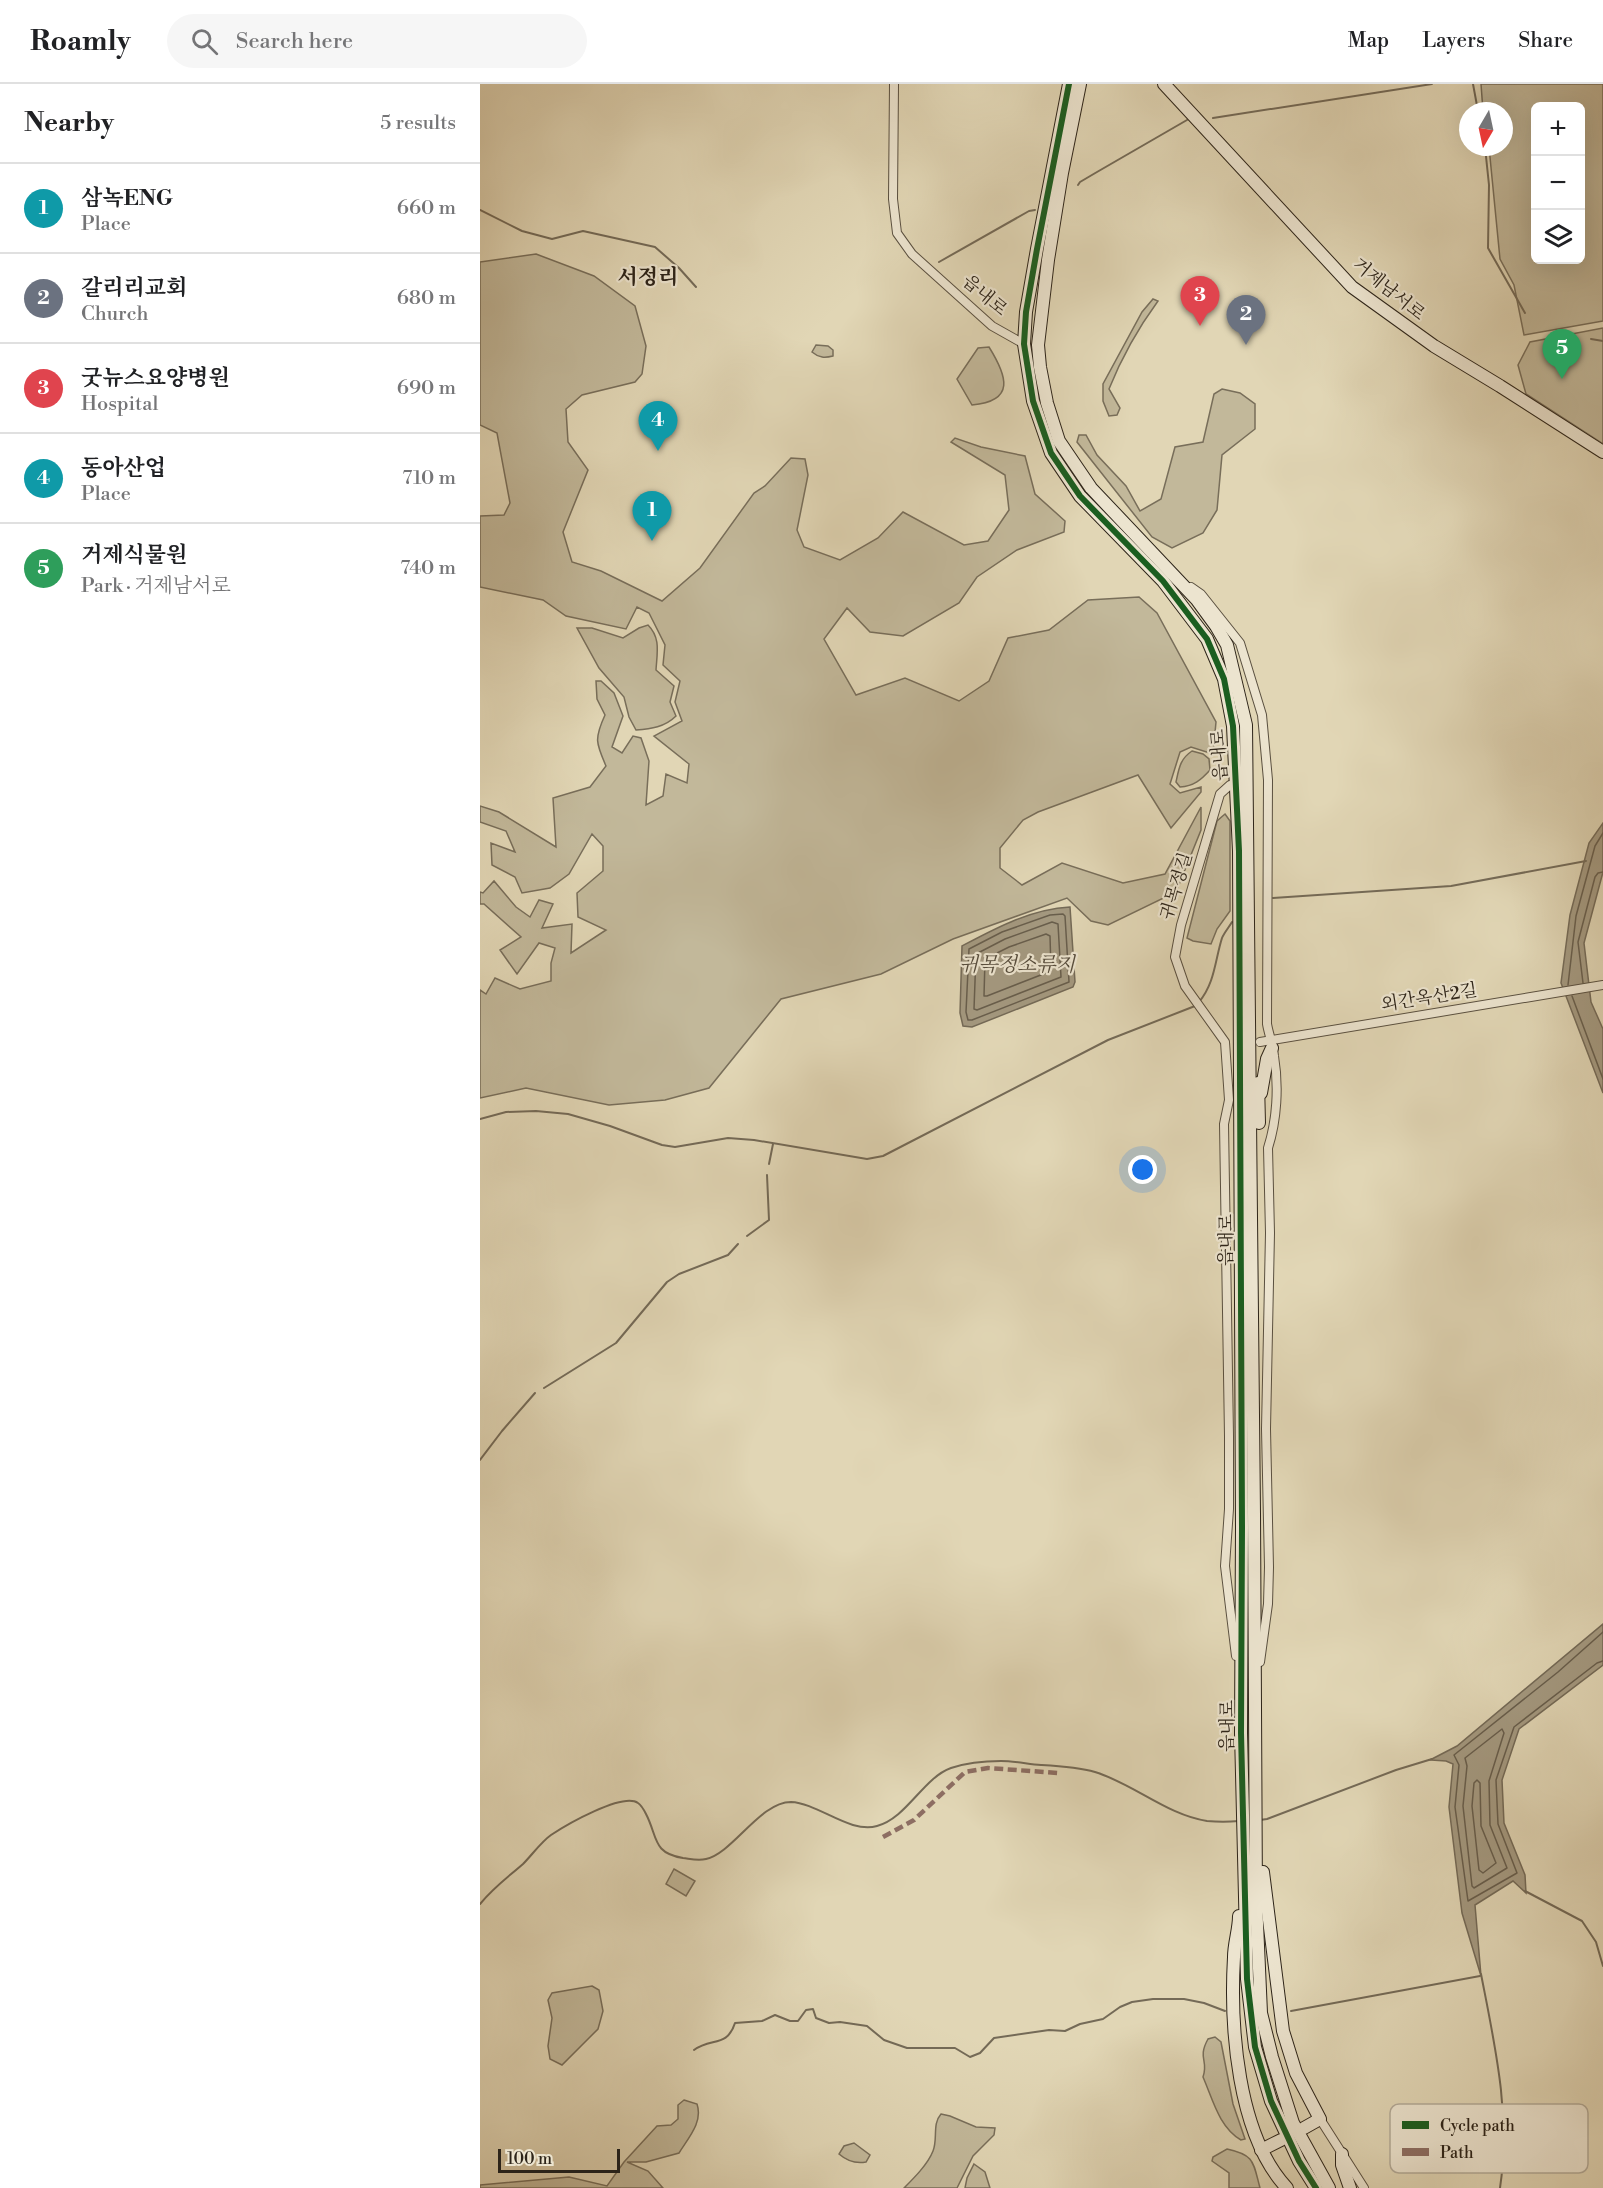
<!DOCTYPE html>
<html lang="en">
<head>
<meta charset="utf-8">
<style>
  :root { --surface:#fff; --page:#f6f6f6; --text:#202124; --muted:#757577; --line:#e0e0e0; --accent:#db2777 }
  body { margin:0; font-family:"Libre Bodoni","Noto Serif KR",serif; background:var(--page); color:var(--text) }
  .controls { position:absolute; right:18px; top:18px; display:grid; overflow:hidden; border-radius:9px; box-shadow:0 6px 24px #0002 }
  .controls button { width:54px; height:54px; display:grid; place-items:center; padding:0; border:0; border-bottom:2px solid var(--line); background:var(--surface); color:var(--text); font:30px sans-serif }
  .compass { position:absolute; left:979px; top:18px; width:54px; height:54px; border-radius:50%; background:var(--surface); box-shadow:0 6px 24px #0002; rotate:189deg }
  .scale { position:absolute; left:18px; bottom:15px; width:122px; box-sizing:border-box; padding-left:6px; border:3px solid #2d2419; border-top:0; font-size:16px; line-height:21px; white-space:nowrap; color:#2d2419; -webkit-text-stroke:4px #ece4cf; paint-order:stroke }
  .you { position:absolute; left:663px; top:1086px; width:21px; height:21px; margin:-15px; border:4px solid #fff; border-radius:50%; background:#1a73e8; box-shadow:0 0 0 9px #1a73e833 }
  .badge { display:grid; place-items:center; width:39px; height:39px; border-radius:50%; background:var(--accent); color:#fff; font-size:20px; font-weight:700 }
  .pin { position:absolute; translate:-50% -50px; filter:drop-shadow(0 2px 3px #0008) }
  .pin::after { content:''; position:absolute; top:32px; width:21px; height:18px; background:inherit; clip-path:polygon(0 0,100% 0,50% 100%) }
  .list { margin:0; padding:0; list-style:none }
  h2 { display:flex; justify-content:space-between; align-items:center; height:78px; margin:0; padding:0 24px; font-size:26px }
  h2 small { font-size:20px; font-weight:400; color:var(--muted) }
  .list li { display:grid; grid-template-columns:39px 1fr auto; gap:18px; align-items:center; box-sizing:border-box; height:90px; padding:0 24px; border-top:2px solid var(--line) }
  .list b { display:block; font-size:22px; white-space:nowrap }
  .list p { margin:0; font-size:20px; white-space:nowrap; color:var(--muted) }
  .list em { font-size:20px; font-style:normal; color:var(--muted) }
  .icon { flex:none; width:33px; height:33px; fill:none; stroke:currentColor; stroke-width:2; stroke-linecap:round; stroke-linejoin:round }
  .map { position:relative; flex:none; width:1123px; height:2104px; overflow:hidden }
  header { display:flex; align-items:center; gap:36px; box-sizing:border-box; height:84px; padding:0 30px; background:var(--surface); border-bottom:2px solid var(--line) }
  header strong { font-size:28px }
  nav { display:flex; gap:33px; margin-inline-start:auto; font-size:21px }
  .search { width:420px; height:54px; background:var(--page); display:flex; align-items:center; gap:15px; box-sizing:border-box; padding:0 21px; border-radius:33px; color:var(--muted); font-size:22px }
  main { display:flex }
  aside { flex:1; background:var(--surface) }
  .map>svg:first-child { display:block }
</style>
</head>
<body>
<header>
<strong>Roamly</strong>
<div class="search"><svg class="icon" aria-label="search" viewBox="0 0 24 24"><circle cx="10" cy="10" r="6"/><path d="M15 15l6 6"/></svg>Search here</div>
<nav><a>Map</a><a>Layers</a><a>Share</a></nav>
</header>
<main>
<aside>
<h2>Nearby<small>5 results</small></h2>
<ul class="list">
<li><span class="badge" style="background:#0f9aa8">1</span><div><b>삼녹ENG</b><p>Place</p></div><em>660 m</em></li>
<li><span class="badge" style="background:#6b7280">2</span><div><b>갈리리교회</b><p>Church</p></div><em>680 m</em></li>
<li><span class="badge" style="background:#e0444e">3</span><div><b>굿뉴스요양병원</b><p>Hospital</p></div><em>690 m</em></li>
<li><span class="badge" style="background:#0f9aa8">4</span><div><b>동아산업</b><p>Place</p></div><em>710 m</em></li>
<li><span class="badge" style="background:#2e9e5b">5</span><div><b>거제식물원</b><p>Park · 거제남서로</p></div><em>740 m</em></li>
</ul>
</aside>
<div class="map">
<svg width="1123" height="2104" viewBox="0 0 1123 2104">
  <rect width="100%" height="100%" fill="#e1d6b5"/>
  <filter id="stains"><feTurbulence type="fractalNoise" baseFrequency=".00333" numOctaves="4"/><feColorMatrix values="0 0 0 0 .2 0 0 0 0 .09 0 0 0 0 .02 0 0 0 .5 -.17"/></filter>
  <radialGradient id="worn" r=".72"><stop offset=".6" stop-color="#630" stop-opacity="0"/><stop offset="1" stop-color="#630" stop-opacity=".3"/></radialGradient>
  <!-- green -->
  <g fill="#c2b89a" stroke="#786e5a" stroke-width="1.5" fill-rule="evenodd">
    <path d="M1001 0H1123V237L1044 251 1034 201 1020 175 1009 63H1024V27H1003ZM1056 22H1100V176H1056Z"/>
    <path d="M56 170 114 192 155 222 166 262 162 290 155 298 102 311 86 325 88 358 108 386 83 448 92 478 121 487 182 517 220 484 274 409 285 402 311 374 325 375 328 391 317 446 324 463 360 476 398 454 423 428 484 461 508 457 529 426 525 391 471 358 475 354 501 363 545 372 555 410 585 437 584 448 537 466 497 493 479 519 423 552 390 548 367 524 344 555 376 611 425 594 479 617 509 597 528 554 569 546 608 516 659 513 677 529 736 638 733 670 711 663 700 668 690 700 700 709 721 703V708L691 744 658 691 558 728 543 736 520 764V784L542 801 582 779 643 799 685 790 721 723V746L696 808 628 841 611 837 587 814 473 855 401 890 301 915 229 1004 185 1016 129 1021 46 1004 0 1014V906L6 910 15 894 40 905 71 897V879L75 864 59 859 37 890 20 866 41 853 4 820H0V808L3 809 14 797 36 823 50 833 59 816 73 820 62 844 92 840 91 869 126 846 98 833 97 809 123 787V762L112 750 89 790 70 804 42 809 35 793 12 781 11 759 35 768 26 747 0 738V722L19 728 76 763 73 714 110 703 126 682C116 659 114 655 125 631L117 615 116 597H121L134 609 143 632 132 663 142 669 153 652 161 654 169 677 166 721 183 712 186 690 207 699 209 680 174 652 202 637 195 618 200 597 183 581 185 561 169 529 157 523 146 545 86 532 63 516 0 503V432L24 431 30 419 17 349 0 341V178Z"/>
    <path d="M673 215 678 217C659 243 641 275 629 305L640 324 637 331 629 332 623 317V300L662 228Z"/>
    <polygon points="1123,244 1123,360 1046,310 1038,281 1050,258"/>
    <path d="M336 261 348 262 353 266V272C345 274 339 274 332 268Z"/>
    <path d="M509 263C527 292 536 317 492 321L477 295 498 264Z"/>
    <polygon points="742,305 760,309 775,320 775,345 742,371 737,426 723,449 692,464 672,453 597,358 599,351 606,351 617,371 646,402 660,427 681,415 695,363 723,358 734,310"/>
    <path d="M168 541C181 554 177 569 176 586L194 602 190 618 196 632C185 643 171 645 156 646L149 633 144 613 119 584 97 544H112L143 554 159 544Z"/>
    <path d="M712 667 723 670 729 675 730 686C721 696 714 702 700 703L696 698C699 684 700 675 712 667Z"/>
    <polygon points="745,730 750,737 750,827 737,845 731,860 713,857 707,854 737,737"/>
    <polygon points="194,1785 215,1797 206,1812 186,1800"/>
    <polygon points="112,1902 119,1906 123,1927 118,1945 82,1981 70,1975 68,1962 72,1934 68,1916 72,1909"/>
    <path d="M735 1953 741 1958 753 2020 765 2055 761 2056C739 2043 733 2016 723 1993 729 1976 717 1975 728 1955Z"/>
    <path d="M204 2016 217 2020C223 2038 209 2053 199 2069L166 2078H147L168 2087 183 2104H0V2101L89 2093 127 2102 144 2078 177 2042 191 2041 198 2035V2021Z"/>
    <path d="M461 2030 470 2032 496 2043 515 2044 514 2051 493 2072 477 2104H424C434 2094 448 2080 453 2067 458 2055 452 2040 461 2030Z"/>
    <path d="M374 2059 390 2071 386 2078C375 2080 367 2077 359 2070L364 2062Z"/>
    <path d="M747 2065C775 2071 773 2078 780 2104H749V2089L732 2077 733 2073Z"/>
    <polygon points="494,2080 505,2088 510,2104 485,2104 487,2094"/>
  </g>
  <!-- water -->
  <g fill="#a49980" stroke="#746a57" stroke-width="1.5">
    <polygon points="1123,739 1123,788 1104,859 1111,918 1123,945 1123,1009 1081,899 1090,831 1109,759"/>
    <path d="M590 823 595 898 593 903 492 943 483 942 480 929 482 862C516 844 551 825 590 823Z"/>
    <polygon points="1123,1540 1123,1581 1039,1645 1022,1696 1024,1739 1045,1791 1046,1809 1033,1797 995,1821 1001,1892 982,1829 969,1723 973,1680 966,1677 950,1676 977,1662"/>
  </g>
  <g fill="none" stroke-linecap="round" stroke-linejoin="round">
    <!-- shore -->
    <g stroke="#685e4c" stroke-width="1.5">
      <polygon points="570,831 583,830 585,832 589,898 492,936 488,936 486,928 489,865 522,848"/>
      <polygon points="572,838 578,840 581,893 497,926 494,925 496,870 525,855"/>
      <polygon points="566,850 570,852 571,887 507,912 504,912 505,875 529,863"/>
      <polyline points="1103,899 1098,858 1115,793 1118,789 1123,788"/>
      <polyline points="1088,901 1096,832 1115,762 1123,749"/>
      <polyline points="1092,912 1123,995"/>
      <polyline points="1123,1548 1078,1588 974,1671 979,1681 975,1723 988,1817 1037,1789 1018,1740 1016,1696 1034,1643 1117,1579 1123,1577"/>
      <polygon points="1022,1645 1024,1649 1009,1697 1010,1741 1027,1784 994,1804 992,1802 983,1722 987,1682 985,1674"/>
      <polygon points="997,1696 1000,1699 1001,1742 1016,1779 1003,1789 999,1786 992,1722 994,1699"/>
    </g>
    <!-- stream -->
    <g stroke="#746a57" stroke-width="2">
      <polyline points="993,0 998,27"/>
      <polyline points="733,34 952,0"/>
      <polyline points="1005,63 1009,101 1008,164 1045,229"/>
      <polyline points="598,101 600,98 617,88 707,36"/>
      <polyline points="0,126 42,147 72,155 103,147 175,163 199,184 216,203"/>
      <polyline points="459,178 549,127 555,126"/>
      <polyline points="1111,255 1123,257"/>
      <polyline points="793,814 971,802 1106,777"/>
      <path d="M719 918C735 899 735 876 742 854 744 849 749 843 752 838"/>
      <polyline points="0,1035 26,1028 56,1027 88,1030 130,1042 182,1061 195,1063 248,1054 274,1056 387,1075 403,1072 628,956 715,922"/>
      <polyline points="289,1080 293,1060"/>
      <polyline points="267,1152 289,1136 287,1091"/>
      <polyline points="64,1304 136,1259 187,1198 199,1190 248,1171 258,1160"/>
      <polyline points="0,1376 22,1347 55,1309"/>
      <polyline points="780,1736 787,1735 916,1686 952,1675"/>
      <polyline points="1045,1807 1102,1837 1116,1858 1123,1882"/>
      <path d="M0 1820C14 1803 27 1794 43 1780 52 1771 61 1758 71 1751 86 1741 143 1708 158 1719 161 1721 164 1726 166 1730 178 1753 172 1769 203 1774 211 1775 218 1777 226 1775 253 1769 280 1718 311 1718 338 1719 370 1750 397 1742 427 1734 443 1694 471 1684 486 1679 505 1677 521 1677 534 1677 548 1680 561 1681 579 1682 598 1683 615 1688 654 1700 687 1731 727 1737 738 1738 748 1738 759 1737"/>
      <path d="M1001 1890C1015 1962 1031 2031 1020 2104"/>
      <polyline points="811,1927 1000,1892"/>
      <path d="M214 1966C231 1953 247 1964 255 1939L282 1937 295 1931 310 1937H318L326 1926 333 1925 336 1934 349 1939 360 1938 387 1942 404 1956 427 1964H475L490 1973 500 1969 514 1954 569 1946 585 1947 600 1940 623 1935 640 1923 652 1918 673 1915H704L724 1919 745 1927"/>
    </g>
    <defs>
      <g id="street">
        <polyline points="414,0 413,115 417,149 432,170 512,242 544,260"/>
        <path d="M711 503 721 510 760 559 782 631 788 696 787 940C789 951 793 961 794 972 799 1002 797 1036 788 1064L790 1149 786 1345 789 1483 788 1520 780 1578"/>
        <polyline points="780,958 1123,901"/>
        <polyline points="756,1572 745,1482 749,1425 749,1352 744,1040 749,1016 745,958 705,902 695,873 701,841 740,710 750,701 760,701"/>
        <polyline points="840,2035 884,2104"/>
      </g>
      <g id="secondary">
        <polyline points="589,0 557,165 546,228 544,260 553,317 571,369 600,412 683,497 727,555 744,595 753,642 759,767 762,1443 761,1649 767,1895 775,1963 791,2017 819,2077 836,2104"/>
        <polyline points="600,0 582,89 568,176 558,261 560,283 567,319 579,357 611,404 717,516 736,542 747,561 766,641 774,1429 776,1817 781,1929 792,1973 813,2039 849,2104"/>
        <polyline points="684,0 872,203 954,262 1020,302 1123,368"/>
        <polyline points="778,999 779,1039"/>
        <polyline points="781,1009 787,975 792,964"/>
        <polyline points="783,1788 803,1947 816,1989 840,2035 824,2044"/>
        <path d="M759 1832C759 1846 754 1859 754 1873 750 1942 757 2051 807 2104"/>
        <polyline points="781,2066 801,2056"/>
        <polyline points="862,2070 862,2081 870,2104"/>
      </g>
    </defs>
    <!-- street casing -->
    <use href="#street" stroke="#5a5040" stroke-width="10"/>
    <!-- secondary casing -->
    <use href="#secondary" stroke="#2d2419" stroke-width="14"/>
    <!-- street -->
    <use href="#street" stroke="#ece4cf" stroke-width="8"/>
    <!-- secondary -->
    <use href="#secondary" stroke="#ece4cf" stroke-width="12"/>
    <!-- quiet -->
    <polyline stroke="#8d6e63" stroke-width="4.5" stroke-dasharray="9 4.5" stroke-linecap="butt" points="403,1753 434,1736 485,1688 508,1684 578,1689"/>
    <defs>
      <polyline id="cycleway" points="589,0 557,165 546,228 544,260 553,317 571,369 600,412 683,497 727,555 744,595 753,642 759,767 762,1443 761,1649 767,1895 775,1963 791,2017 819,2077 836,2104"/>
    </defs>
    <!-- cycleway casing -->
    <use href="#cycleway" stroke="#ece4cf" stroke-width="10"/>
    <!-- cycleway -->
    <use href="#cycleway" stroke="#1b5e20" stroke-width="6"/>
  </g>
  <g text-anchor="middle" stroke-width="4.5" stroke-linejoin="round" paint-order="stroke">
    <!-- street labels -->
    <g font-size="18" fill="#2d2419" stroke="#ece4cf">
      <text transform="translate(909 205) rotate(39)" y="6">거제남서로</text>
      <text transform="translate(505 211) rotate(40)" y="6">읍내로</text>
      <text transform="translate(739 671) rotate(-94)" y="6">읍내로</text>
      <text transform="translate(696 802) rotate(-73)" y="6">귀목정길</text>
      <text transform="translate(949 913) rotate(-9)" y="6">외간옥산2길</text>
      <text transform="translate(746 1156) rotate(-90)" y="6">읍내로</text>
      <text transform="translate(747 1642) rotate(-90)" y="6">읍내로</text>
    </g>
    <!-- water labels -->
    <g font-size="20" font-style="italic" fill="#574d3d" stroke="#ece4cf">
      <text x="537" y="887">귀목정소류지</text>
    </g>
    <!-- quarter labels -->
    <g font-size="21" font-weight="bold" fill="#2d2419" stroke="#ece4cf">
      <text x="168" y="200">서정리</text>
    </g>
  </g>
  <!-- legend -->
  <rect x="910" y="2020" width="198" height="69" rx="9" fill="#ece4cf" stroke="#b3aa98" stroke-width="1.5"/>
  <rect x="922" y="2037" width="27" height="8" fill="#1b5e20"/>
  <rect x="922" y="2064" width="27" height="8" fill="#8d6e63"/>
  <g font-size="16" fill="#2d2419">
    <text x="960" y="2047">Cycle path</text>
    <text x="960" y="2074">Path</text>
  </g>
  <rect width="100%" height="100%" filter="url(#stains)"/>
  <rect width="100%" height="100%" fill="url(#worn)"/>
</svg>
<div class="controls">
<button>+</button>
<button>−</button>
<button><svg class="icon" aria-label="layers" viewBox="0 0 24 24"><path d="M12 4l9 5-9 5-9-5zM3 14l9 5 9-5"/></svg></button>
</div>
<svg class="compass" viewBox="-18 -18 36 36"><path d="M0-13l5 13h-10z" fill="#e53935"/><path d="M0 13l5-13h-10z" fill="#757577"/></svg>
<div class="scale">100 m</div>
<div class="you"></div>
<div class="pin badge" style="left:172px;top:457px;background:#0f9aa8">1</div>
<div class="pin badge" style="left:766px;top:261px;background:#6b7280">2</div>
<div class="pin badge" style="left:720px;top:242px;background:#e0444e">3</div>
<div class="pin badge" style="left:178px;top:367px;background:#0f9aa8">4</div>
<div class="pin badge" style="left:1082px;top:295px;background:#2e9e5b">5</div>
</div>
</main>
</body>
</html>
